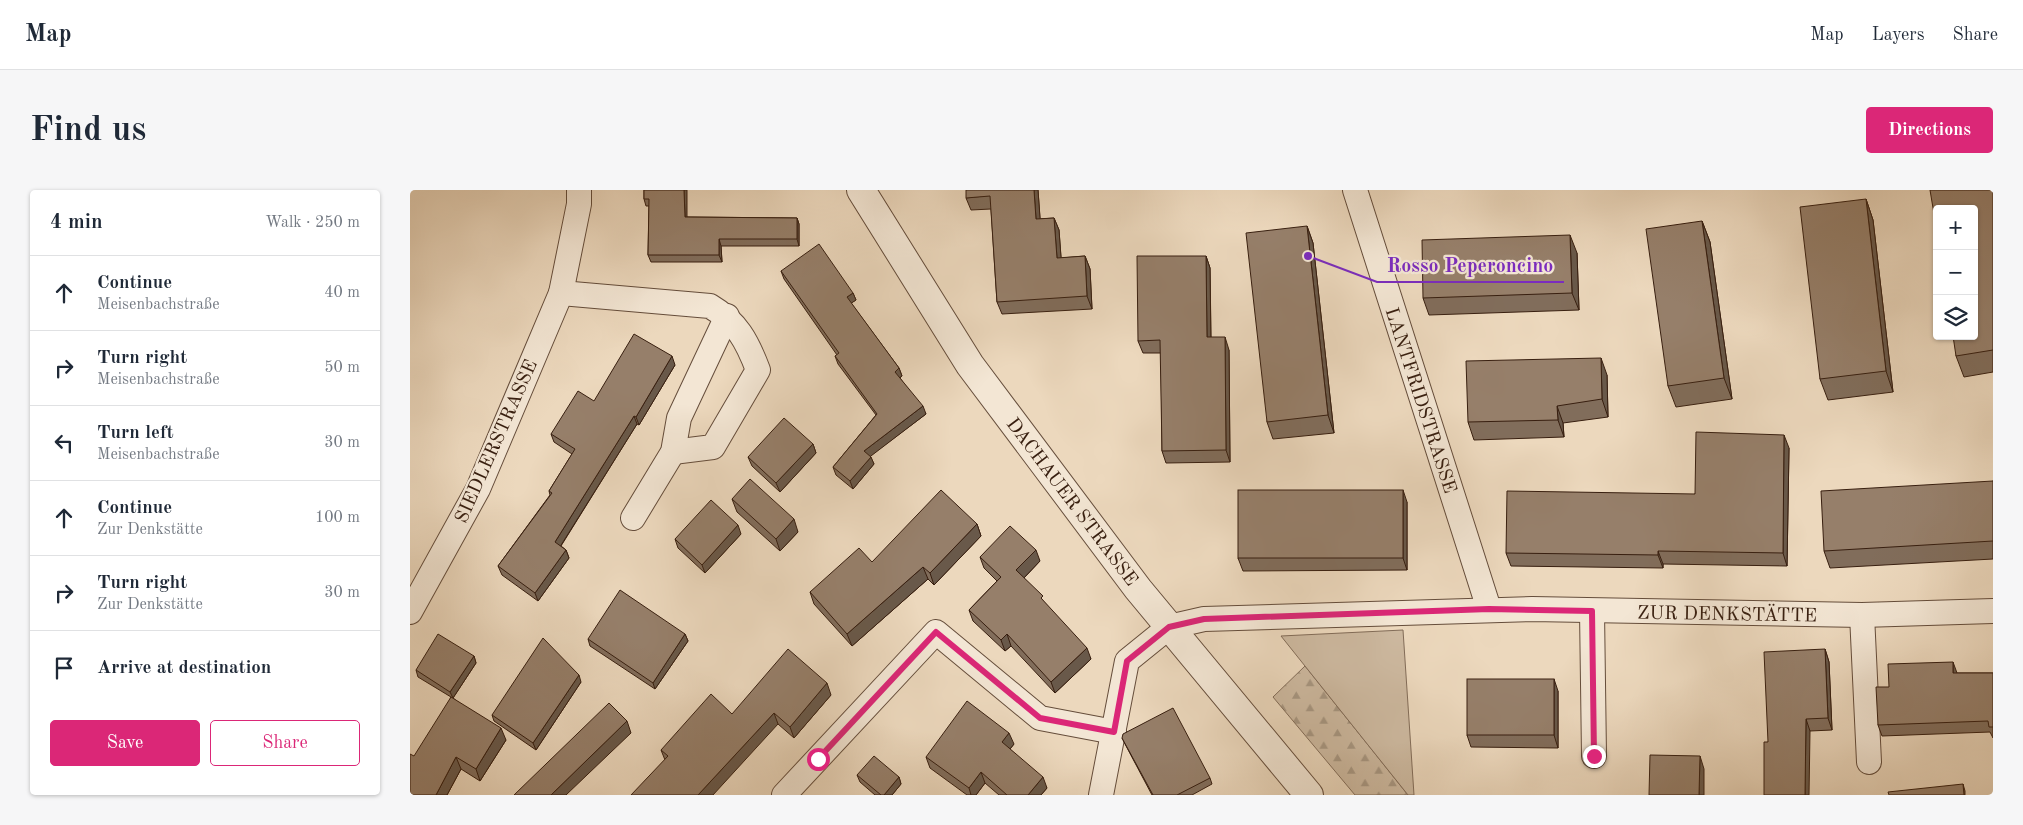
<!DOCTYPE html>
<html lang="en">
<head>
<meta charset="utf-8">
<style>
  :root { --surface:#fff; --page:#f6f6f7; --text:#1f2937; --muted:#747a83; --line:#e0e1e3; --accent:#db2777 }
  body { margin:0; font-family:"Old Standard TT",serif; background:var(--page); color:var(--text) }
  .controls { position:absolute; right:15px; top:15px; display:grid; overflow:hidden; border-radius:5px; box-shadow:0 1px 4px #0004 }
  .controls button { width:45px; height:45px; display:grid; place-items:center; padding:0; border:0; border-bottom:1px solid var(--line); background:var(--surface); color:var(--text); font:25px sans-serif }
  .stop { position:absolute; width:15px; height:15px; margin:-11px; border:4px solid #db2777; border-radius:50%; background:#fff }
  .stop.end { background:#db2777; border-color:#fff; box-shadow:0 1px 5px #0008 }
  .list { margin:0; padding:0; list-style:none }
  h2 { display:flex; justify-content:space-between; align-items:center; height:65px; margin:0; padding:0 20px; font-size:21px }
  h2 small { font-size:16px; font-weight:400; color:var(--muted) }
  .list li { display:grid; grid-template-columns:32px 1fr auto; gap:15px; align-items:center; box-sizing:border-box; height:75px; padding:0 20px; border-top:1px solid var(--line) }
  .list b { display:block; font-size:19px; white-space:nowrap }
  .list p { margin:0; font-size:16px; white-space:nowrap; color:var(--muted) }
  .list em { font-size:16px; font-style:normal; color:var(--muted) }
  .actions { display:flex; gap:10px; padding:15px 20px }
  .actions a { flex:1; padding:11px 0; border:1px solid var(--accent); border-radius:5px; text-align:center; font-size:18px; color:var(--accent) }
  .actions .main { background:var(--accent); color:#fff }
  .icon { flex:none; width:28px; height:28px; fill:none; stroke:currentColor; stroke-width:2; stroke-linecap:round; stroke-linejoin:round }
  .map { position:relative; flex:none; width:1583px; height:605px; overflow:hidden; border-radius:5px }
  header { display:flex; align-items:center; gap:30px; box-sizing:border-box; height:70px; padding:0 25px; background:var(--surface); border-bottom:1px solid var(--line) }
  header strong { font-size:24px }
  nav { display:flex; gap:28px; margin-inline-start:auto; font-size:18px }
  .intro { display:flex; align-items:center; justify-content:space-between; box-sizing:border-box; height:120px; padding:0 30px }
  h1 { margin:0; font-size:35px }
  .button { padding:12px 22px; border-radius:5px; background:var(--accent); color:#fff; font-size:18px; font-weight:700 }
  main { display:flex; gap:30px; padding:0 30px }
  aside { flex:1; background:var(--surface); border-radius:5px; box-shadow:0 1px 4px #0004 }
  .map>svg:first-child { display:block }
</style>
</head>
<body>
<header>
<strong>Map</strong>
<nav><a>Map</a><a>Layers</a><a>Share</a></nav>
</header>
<div class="intro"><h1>Find us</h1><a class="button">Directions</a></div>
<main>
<aside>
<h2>4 min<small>Walk · 250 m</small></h2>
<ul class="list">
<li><svg class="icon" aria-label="ahead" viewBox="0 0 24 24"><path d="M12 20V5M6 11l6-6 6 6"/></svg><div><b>Continue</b><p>Meisenbachstraße</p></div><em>40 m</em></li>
<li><svg class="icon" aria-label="right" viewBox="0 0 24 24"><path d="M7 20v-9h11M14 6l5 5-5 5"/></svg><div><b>Turn right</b><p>Meisenbachstraße</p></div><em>50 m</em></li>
<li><svg class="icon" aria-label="left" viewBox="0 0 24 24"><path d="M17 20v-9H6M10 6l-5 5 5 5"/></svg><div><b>Turn left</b><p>Meisenbachstraße</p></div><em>30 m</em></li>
<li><svg class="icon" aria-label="ahead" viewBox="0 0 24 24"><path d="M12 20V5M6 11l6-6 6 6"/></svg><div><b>Continue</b><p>Zur Denkstätte</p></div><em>100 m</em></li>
<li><svg class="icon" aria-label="right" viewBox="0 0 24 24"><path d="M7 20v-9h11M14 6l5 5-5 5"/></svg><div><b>Turn right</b><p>Zur Denkstätte</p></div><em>30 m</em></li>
<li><svg class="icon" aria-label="arrive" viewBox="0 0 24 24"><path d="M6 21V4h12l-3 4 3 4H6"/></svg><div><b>Arrive at destination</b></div></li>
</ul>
<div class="actions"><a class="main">Save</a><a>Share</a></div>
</aside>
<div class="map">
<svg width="1583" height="605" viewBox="0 0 1583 605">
  <defs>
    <pattern id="forest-firs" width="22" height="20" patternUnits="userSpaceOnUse" patternTransform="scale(1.25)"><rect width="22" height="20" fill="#cdb9a0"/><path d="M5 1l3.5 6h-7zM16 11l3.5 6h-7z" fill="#a79681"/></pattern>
  </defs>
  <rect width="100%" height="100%" fill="#ecd8bd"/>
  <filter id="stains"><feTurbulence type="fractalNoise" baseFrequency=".004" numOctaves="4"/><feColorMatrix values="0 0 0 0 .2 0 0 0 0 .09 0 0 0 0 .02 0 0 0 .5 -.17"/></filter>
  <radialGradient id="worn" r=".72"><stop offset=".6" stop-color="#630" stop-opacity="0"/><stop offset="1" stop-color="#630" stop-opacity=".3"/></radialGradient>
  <!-- forest -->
  <polygon fill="url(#forest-firs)" stroke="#826c58" points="895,476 998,605 945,605 863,507"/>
  <!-- green -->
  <polygon fill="#cdb9a0" stroke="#826c58" points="993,440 1004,605 998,605 871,446"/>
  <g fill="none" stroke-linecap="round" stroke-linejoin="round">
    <defs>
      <g id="minor">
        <polyline points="945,0 1079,419"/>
        <path d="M151 103 300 116C327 132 337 151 348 180L303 257 263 262"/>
        <polyline points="223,328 263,262 269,228 317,126"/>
        <polyline points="1182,421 1184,566"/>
        <polyline points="0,422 68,299 151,103 169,14 169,0"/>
        <polyline points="1452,425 1459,572"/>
        <polyline points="374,605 526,442 630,528 704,542"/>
        <polyline points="691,605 717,471 759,437 794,429 1122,419 1452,425 1583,421"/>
      </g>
      <polyline id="tertiary" points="451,0 560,175 728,399 899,605"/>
    </defs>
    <!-- minor casing -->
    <use href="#minor" stroke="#654d3b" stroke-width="26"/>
    <!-- tertiary casing -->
    <use href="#tertiary" stroke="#654d3b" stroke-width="30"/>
    <!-- minor -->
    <use href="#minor" stroke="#f3e6d4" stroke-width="24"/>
    <!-- tertiary -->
    <use href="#tertiary" stroke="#f3e6d4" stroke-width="28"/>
  </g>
  <!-- wall -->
  <g fill="#816d5b" stroke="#381f10">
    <polygon points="234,0 277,27 387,28 389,34 389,56 311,56 312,72 241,72 238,65 239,16 236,16 234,9"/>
    <polygon points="628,0 630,29 644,28 649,40 651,68 675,66 680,79 682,119 592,124 587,112 581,19 561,20 556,8"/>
    <polygon points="1583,0 1583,182 1554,187 1546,166"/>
    <polygon points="1456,9 1463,30 1483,202 1418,210 1410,189"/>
    <polygon points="1292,31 1300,52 1322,209 1266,217 1258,196"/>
    <polygon points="897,36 903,53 924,243 863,249 857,232"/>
    <polygon points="1167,63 1169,120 1019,125 1013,108"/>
    <polygon points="796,66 800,78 801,147 819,160 820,272 756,273 752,261 751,163 733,163 728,151"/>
    <polygon points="371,81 443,103 446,110 441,113 489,178 492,186 490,188 516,224 460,266 464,274 443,299 426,285 423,277 466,225 428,174 425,166 427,165 374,89"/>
    <polygon points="265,175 229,235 227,234 151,356 156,360 159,368 128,411 92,385 88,376 140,305 139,301 162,264 144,252 141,244"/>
    <polygon points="1197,185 1198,227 1153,233 1154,247 1064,250 1058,232"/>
    <polygon points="403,254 406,263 370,302 342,276 338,267"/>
    <polygon points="1379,258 1377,376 1253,374 1253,378 1101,376 1096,363 1285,304"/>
    <polygon points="1583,291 1583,369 1420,378 1414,361"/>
    <polygon points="322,309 388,342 370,361 327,322"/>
    <polygon points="997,312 997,380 833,381 828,368"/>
    <polygon points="567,334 571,346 524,395 518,389 442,456 404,414 400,402 462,372"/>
    <polygon points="331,344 295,383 268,358 265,349"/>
    <polygon points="570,367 630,371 614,388 681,469 645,503 601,456 595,461 563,431 559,420 587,391 574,378"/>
    <polygon points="275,444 278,451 245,499 180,456 178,449"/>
    <polygon points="1415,459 1419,472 1422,540 1400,541 1358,552"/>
    <polygon points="64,466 66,473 43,508 96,550 70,591 51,579 37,605 0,605 41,507 8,487 6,480"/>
    <polygon points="1547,483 1583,483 1583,548 1580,542 1472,546 1468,535 1479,497"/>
    <polygon points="171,492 126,560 84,531 82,525"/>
    <polygon points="1148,501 1148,558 1061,557 1057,545"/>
    <polygon points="421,505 384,548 368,534 255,570 251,560 322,524"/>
    <polygon points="712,548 800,588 802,594 782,605 742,605 715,554"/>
    <polygon points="604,554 600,559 637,598 631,605 589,605 575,593 566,605 557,605 520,578 516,567"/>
    <polygon points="447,585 489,587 491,594 482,605 465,605 450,592"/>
  </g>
  <!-- shaded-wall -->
  <g fill="#69594a" stroke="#381f10">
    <polygon points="274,0 277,0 277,33 275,27"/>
    <polygon points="624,0 628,0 631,41 626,29"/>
    <polygon points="1456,9 1463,30 1483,202 1476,181"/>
    <polygon points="387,28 389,34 389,56 387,49"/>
    <polygon points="644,28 649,40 652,80 647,68"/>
    <polygon points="1292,31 1300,52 1322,209 1314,188"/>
    <polygon points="897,36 903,53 924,243 918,225"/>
    <polygon points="1160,45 1167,63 1169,120 1162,103"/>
    <polygon points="309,49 311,56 312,72 309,65"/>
    <polygon points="675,66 680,79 682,119 677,106"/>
    <polygon points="796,66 800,78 801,160 797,147"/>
    <polygon points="443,103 446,110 440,114 437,107"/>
    <polygon points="815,147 819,160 820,272 816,260"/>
    <polygon points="262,166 265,175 229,235 226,227"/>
    <polygon points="1191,168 1197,185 1198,227 1192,209"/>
    <polygon points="489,178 492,186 488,189 485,182"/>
    <polygon points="513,216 516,224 457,269 454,261"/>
    <polygon points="1147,216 1153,233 1154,247 1148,230"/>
    <polygon points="224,226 227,234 148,360 145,352"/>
    <polygon points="1374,245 1379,258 1377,376 1373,363"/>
    <polygon points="403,254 406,263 370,302 366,293"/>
    <polygon points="461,267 464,274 443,299 440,291"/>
    <polygon points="993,300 997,312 997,380 993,368"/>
    <polygon points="384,329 388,342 370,361 366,349"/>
    <polygon points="567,334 571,346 524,395 520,383"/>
    <polygon points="328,335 331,344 295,383 292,375"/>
    <polygon points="156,360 159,368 128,411 125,403"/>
    <polygon points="626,360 630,371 610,392 606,380"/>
    <polygon points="1248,361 1253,374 1253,378 1248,365"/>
    <polygon points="513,377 518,389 442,456 437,444"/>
    <polygon points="275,444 278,451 245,499 243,493"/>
    <polygon points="597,444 601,456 595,461 591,450"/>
    <polygon points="677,458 681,469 645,503 641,492"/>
    <polygon points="1415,459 1419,472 1422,540 1418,528"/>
    <polygon points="64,466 66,473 43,508 40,502"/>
    <polygon points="1543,472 1547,483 1547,494 1543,483"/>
    <polygon points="169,485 171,492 126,560 123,553"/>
    <polygon points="1144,489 1148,501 1148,558 1144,545"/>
    <polygon points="417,493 421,505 384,548 380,537"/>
    <polygon points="364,523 368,534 303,605 288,605"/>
    <polygon points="1396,529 1400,541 1399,605 1395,605"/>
    <polygon points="217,531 221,543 156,605 141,605"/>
    <polygon points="91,538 96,550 70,591 66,579"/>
    <polygon points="599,543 604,554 596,564 592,552"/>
    <polygon points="1290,566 1294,579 1294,605 1289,605"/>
    <polygon points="46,567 51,579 37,605 26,605"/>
    <polygon points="571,582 575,593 566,605 561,605 559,598"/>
    <polygon points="489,587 491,594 482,605 474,605"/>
    <polygon points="633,587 637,598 631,605 618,605"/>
    <polygon points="1553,594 1555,601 1555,605 1554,605"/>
  </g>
  <!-- building -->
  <g fill="#967f6a" stroke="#381f10">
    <polygon points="234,0 274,0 275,27 387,28 387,49 309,49 309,65 238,65 239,9 234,9"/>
    <polygon points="556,0 624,0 626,29 644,28 647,68 675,66 677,106 587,112 580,6 556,8"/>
    <polygon points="1520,0 1583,0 1583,160 1546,166 1543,146 1564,146 1564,19 1527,19 1527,42"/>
    <polygon points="1456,9 1476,181 1410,189 1390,17"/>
    <polygon points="1292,31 1314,188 1258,196 1236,39"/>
    <polygon points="897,36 918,225 857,232 836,43"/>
    <polygon points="1160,45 1162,103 1013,108 1012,50"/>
    <polygon points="409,54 443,103 437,107 489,178 485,182 513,216 454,261 461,267 440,291 423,277 467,224 425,166 429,163 371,81"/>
    <polygon points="727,66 796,66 797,147 815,147 816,260 752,261 750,150 728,151"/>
    <polygon points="224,144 262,166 226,227 224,226 145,352 156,360 125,403 88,376 142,303 139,301 165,259 141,244 168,201 184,211"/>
    <polygon points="1191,168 1192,209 1147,216 1148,230 1058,232 1056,171"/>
    <polygon points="374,228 403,254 366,293 338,267"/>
    <polygon points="1286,242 1374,245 1373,363 1248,361 1248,365 1096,363 1097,301 1285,304"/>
    <polygon points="340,289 384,329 366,349 322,309"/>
    <polygon points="1583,291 1583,351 1414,361 1411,301"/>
    <polygon points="531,300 567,334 520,383 513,377 437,444 400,402 449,358 462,372"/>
    <rect x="828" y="300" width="165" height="68"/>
    <polygon points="301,310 328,335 292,375 265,349"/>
    <polygon points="600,336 626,360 606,380 633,406 631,408 677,458 641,492 597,444 591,450 559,420 591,387 570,367"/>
    <polygon points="210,400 275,444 243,493 178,449"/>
    <polygon points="28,444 64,466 40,502 6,480"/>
    <polygon points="133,448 169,485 123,553 82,525"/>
    <polygon points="378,459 417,493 380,537 364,523 288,605 221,605 258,566 251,560 301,504 322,524"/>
    <polygon points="1415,459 1418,528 1396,529 1395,605 1354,605 1354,552 1358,552 1354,462"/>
    <polygon points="1543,472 1543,483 1583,483 1583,537 1579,537 1578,531 1468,535 1466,497 1479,497 1478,474"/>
    <rect x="1057" y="489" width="87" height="56"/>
    <polygon points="41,507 91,538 66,579 46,567 26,605 0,605 0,564 4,566"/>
    <polygon points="557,511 599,543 592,552 633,587 618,605 597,605 571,582 559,598 516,567"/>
    <polygon points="199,513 217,531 141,605 104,605"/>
    <polygon points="763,518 800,588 767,605 743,605 712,548 713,544"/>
    <polygon points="1240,565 1290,566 1289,605 1239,605"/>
    <polygon points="464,566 489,587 474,605 471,605 447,585"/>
    <polygon points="1553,594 1554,605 1479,605 1478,602"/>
  </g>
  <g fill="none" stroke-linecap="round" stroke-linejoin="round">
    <!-- route -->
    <polyline stroke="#db2777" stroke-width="6" points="408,569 526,442 630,528 704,542 717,471 759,437 794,429 1079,419 1182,421 1184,566"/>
  </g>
  <g text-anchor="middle" stroke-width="4.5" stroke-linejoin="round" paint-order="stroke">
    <!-- street labels -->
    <g font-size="19" fill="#381f10" stroke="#f3e6d4">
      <text transform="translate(1012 210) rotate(72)" y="7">LANTFRIDSTRASSE</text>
      <text transform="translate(85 251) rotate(-66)" y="7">SIEDLERSTRASSE</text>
      <text transform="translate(663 311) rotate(53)" y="7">DACHAUER STRASSE</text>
      <text transform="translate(1317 423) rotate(1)" y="7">ZUR DENKSTÄTTE</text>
    </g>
  </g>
  <!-- callouts -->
  <path fill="none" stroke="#7b2cbf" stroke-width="2" d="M898 66L967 92H1154"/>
  <circle fill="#7b2cbf" stroke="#f3e6d4" stroke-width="2" cx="898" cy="66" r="5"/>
  <g font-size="20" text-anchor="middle" font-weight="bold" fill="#7b2cbf" stroke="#f3e6d4" stroke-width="4.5" stroke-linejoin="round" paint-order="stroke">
    <text x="1060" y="82">Rosso Peperoncino</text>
  </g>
  <rect width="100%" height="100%" filter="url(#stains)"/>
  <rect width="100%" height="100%" fill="url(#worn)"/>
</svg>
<div class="controls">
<button>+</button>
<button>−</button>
<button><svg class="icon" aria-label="layers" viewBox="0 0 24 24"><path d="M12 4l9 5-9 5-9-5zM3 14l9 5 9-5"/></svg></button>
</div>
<div class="stop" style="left:408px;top:569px"></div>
<div class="stop end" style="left:1184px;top:566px"></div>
</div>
</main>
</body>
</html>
